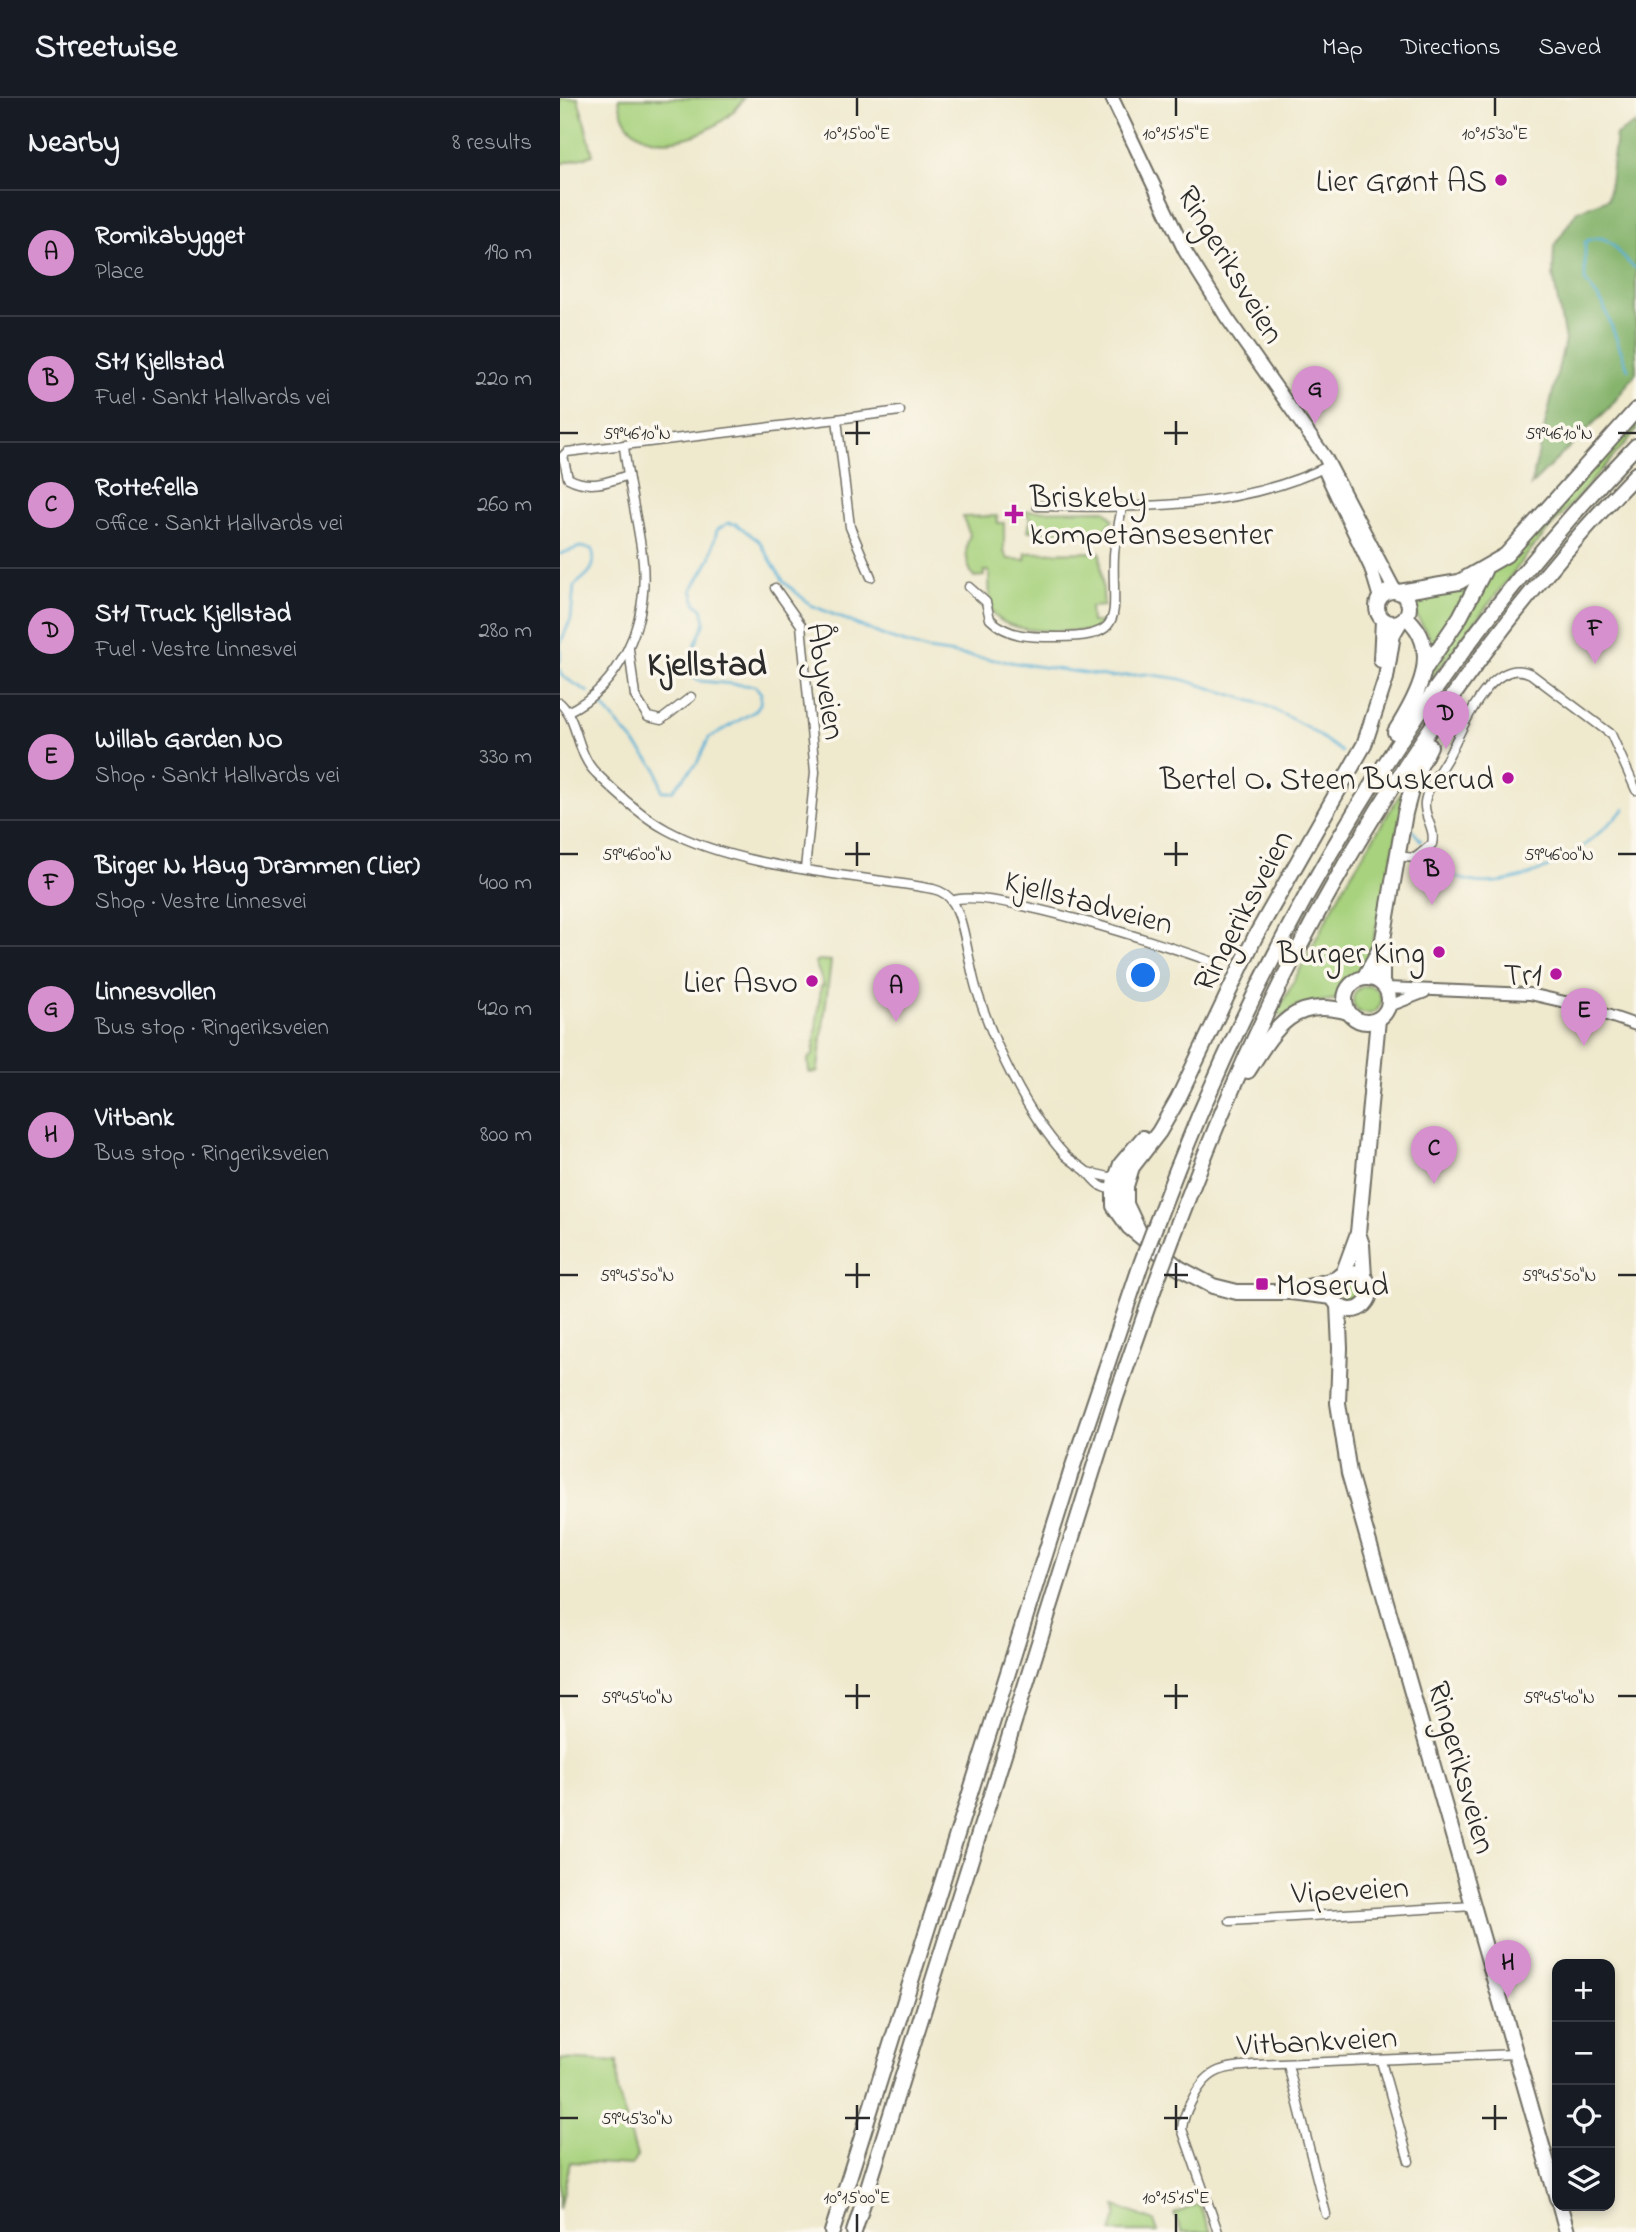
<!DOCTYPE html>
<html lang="en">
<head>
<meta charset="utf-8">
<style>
  :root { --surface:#171b24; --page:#20242c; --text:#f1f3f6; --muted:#9ea1a6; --line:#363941; --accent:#d690ce }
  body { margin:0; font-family:"Indie Flower",sans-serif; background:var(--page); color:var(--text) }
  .controls { position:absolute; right:21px; bottom:21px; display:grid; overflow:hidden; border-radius:14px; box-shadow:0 4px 10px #0003 }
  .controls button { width:63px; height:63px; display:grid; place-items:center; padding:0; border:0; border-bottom:2px solid var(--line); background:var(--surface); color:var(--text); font:35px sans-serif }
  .you { position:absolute; left:584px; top:878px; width:24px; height:24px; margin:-18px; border:5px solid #fff; border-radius:50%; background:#1a73e8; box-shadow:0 0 0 10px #1a73e833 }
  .badge { display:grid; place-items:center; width:46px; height:46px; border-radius:50%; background:var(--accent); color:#111; font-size:23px; font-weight:700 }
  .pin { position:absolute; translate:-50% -58px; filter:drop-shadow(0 2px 4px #0008) }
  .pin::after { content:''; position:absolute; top:37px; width:24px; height:21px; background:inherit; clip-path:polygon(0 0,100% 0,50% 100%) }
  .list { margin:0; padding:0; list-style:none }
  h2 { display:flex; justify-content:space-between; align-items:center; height:91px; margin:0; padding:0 28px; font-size:30px }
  h2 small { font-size:23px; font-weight:400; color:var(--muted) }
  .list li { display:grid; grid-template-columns:46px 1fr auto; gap:21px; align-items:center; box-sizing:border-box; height:126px; padding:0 28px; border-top:2px solid var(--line) }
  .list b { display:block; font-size:26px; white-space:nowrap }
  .list p { margin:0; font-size:23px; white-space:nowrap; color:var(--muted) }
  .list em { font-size:23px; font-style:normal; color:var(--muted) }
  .icon { flex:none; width:38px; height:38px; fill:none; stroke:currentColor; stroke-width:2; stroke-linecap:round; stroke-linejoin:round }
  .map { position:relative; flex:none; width:1076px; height:2134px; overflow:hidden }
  header { display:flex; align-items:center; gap:42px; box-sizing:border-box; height:98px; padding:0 35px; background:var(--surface); border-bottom:2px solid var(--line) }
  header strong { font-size:33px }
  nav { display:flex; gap:38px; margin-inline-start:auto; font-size:24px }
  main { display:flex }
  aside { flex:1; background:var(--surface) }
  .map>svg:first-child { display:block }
</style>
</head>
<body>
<header>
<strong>Streetwise</strong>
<nav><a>Map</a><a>Directions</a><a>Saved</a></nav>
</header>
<main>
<aside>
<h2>Nearby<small>8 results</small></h2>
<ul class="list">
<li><span class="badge">A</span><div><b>Romikabygget</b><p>Place</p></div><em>190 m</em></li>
<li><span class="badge">B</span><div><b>St1 Kjellstad</b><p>Fuel · Sankt Hallvards vei</p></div><em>220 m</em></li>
<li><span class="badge">C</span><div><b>Rottefella</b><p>Office · Sankt Hallvards vei</p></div><em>260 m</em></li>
<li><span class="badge">D</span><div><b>St1 Truck Kjellstad</b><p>Fuel · Vestre Linnesvei</p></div><em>280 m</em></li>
<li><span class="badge">E</span><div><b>Willab Garden NO</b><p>Shop · Sankt Hallvards vei</p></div><em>330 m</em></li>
<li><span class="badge">F</span><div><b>Birger N. Haug Drammen (Lier)</b><p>Shop · Vestre Linnesvei</p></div><em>400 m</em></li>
<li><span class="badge">G</span><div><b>Linnesvollen</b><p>Bus stop · Ringeriksveien</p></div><em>420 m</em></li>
<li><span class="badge">H</span><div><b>Vitbank</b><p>Bus stop · Ringeriksveien</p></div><em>800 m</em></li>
</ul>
</aside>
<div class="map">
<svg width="1076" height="2134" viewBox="0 0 1076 2134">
  <rect width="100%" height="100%" fill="#fbf7ec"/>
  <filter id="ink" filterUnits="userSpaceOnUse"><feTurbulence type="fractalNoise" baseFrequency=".0143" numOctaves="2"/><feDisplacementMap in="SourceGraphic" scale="14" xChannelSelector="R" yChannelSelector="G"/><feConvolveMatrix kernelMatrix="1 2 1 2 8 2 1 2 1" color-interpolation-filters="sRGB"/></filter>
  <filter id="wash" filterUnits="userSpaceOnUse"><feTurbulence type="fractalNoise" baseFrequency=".00686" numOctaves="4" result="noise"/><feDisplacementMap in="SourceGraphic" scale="28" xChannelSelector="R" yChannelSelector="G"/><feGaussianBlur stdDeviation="1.57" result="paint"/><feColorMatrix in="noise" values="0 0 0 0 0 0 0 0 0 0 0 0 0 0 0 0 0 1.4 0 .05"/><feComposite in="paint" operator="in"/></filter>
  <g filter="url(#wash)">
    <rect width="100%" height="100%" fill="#efe9ce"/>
    <!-- green -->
    <g fill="#a8d27e" stroke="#6a7e54" stroke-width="2">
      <polygon points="0,0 18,0 33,57 0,66"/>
      <path d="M59 0H184C159 42 65 70 59 0Z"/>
      <polygon points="1076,319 1076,333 974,448 865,588 870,570 924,480"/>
      <polygon points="545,412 553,422 545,432 468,433 471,420 464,415 464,413"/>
      <path d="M437 418 438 425H444V454L448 461 465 462 466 455 540 454 544 508 530 509 531 524H544L540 530 532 533C507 532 443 539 432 512 428 501 430 485 429 473H424V478L414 479C406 468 404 449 410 437L403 419Z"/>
      <polygon points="912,483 902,506 872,552 870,540 856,517 851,497"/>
      <path d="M844 690C845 707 813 855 804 868 795 881 781 883 778 901L738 907 723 919 717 915 784 788Z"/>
      <polygon points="258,862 271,863 258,971 257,974 249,975 248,961 253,957 261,888 264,888 255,864"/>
      <circle cx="807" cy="902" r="14"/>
      <circle cx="790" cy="1194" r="10"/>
      <polygon points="0,1961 57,1964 58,1994 77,2058 72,2067 10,2064 0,2111"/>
      <polygon points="639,2106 651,2134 622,2134 614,2116"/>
      <polygon points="556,2108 594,2123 598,2134 551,2134 557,2116"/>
    </g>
    <!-- forest -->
    <polygon fill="#86b46d" stroke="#58704c" stroke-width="2" points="1076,25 1076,275 1050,309 971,387 1005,242 993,177 994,148 1017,113 1048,101 1056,37"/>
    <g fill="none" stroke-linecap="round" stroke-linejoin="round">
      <!-- stream -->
      <g stroke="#59b0d6" stroke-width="2.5">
        <path d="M1068 271 1043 206 1025 183V144C1053 129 1057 161 1076 170"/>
        <path d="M0 456 20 449 32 451C38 471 28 476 14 488L11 521 0 546V564"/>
        <polyline points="0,571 2,578 28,594"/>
        <polyline points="39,604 97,671 102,693 112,693 137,665 149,640 195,613 200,606 201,595 195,588 140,583 126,576 125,570 145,524 142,510 136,506 132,492 150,461 157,432 168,425 176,426 199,443 224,484 251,507 329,540 368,552 551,579 586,576 621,581 705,607 747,629 782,654"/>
        <polyline points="850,729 861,743"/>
        <path d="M876 762C908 804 975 779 1011 757 1031 744 1048 727 1065 711"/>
      </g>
    </g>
  </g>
  <g filter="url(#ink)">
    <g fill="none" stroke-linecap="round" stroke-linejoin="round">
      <defs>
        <g id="street">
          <polyline points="277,321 340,313"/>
          <path d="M68 377C46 385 29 391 8 380L3 358 7 354 277 321 290 429 311 479"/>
          <path d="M477 408C574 410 680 412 770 367"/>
          <path d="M409 489 426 504 430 521C448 539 470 539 495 539 571 540 551 515 554 457 555 441 559 425 562 409"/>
          <polyline points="215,490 241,527 255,674 245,771"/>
          <polyline points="69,551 75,598 88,619 101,622 131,599"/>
          <path d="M0 605C19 623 16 656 36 675 57 696 81 718 107 732 179 771 292 776 373 791 382 793 389 797 394 806 405 825 409 869 417 893 435 949 465 1013 505 1057 511 1063 519 1067 526 1073 535 1083 540 1092 555 1091"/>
          <path d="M7 614C61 588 88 524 83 465 79 426 68 387 64 348"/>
          <path d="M836 758 855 760 872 746C876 730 863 719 865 704 868 686 882 671 890 655 903 628 933 556 971 576L1051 636 1076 692"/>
          <path d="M392 803C424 787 612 849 653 864"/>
          <polyline points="527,1074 558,1081"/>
          <polyline points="670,1823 913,1808"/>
          <polyline points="821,1963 849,2063"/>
          <polyline points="728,1967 766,2116"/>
          <path d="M658 2134 622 2031C623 2020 626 2013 631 2004 647 1971 660 1970 694 1967L955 1956"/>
        </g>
        <g id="secondary">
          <polyline points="826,890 970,896 1018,907 1076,927"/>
          <polyline points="829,908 865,894"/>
        </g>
        <g id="primary">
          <polyline points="552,0 625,153 667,220 765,359 835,493"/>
          <polyline points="766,375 811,470 820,500"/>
        </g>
        <g id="highway">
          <circle cx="833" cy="509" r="16"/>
          <polyline points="839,494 899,484 946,457 1076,312"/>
          <polyline points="821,562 823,522"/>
          <polyline points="866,569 900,519 924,473"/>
          <path d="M835 634C857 599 884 552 846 519"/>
          <circle cx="807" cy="902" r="22"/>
          <polyline points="804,880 822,847"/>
          <polyline points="822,885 822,847 845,715 855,678 870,648"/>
          <path d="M688 973C715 930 733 898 788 914"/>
          <polyline points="583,1040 561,1066 554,1086 554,1108 569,1129 619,1170 653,1188 677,1194 730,1194 773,1199"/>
          <path d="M596 1126C703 838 862 570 1076 348"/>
          <polyline points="798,1135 802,1147 804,1179"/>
          <polyline points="581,1138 566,1106 566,1088 572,1069 599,1034 618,1001 695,839 804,647 826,580 833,536 840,524"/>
          <path d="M613 1139C647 1050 682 962 725 877 817 696 935 522 1076 376"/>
          <circle cx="791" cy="1193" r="19"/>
          <polyline points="783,1176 798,1135 818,921"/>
          <polyline points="730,1194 776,1181"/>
          <polyline points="778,1207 780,1250 778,1305 789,1375 997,2100"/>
          <polyline points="1000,2108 1007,2134"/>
          <polyline points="272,2134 513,1368 581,1166"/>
          <polyline points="294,2134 556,1299 597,1182"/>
        </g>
      </defs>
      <!-- street casing -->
      <use href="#street" stroke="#706e64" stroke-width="11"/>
      <!-- secondary casing -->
      <use href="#secondary" stroke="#706e64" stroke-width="14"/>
      <!-- primary casing -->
      <use href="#primary" stroke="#706e64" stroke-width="16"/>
      <!-- highway casing -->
      <use href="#highway" stroke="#706e64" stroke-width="18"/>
      <!-- street -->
      <use href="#street" stroke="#fff" stroke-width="8"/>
      <!-- secondary -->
      <use href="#secondary" stroke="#fff" stroke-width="10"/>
      <!-- primary -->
      <use href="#primary" stroke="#fff" stroke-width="12"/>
      <!-- highway -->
      <use href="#highway" stroke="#fff" stroke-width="14"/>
      <defs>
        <g id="highway-bridge">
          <polyline points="581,1166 596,1126"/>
          <polyline points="597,1182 613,1139"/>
        </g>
      </defs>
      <!-- highway-bridge casing -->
      <use href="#highway-bridge" stroke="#706e64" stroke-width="18" stroke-linecap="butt"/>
      <!-- highway-bridge -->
      <use href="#highway-bridge" stroke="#fff" stroke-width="14"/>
    </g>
  </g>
  <!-- ticks -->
  <path fill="none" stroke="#2b2b2b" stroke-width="2.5" d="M297 0V18M616 0V18M935 0V18M297 323V347M616 323V347M0 335H18M285 335H310M604 335H628M1058 335H1076M297 744V768M616 744V768M0 756H18M285 756H310M604 756H628M1058 756H1076M297 1165V1190M616 1165V1190M0 1177H18M285 1177H310M604 1177H628M1058 1177H1076M297 1586V1611M616 1586V1611M0 1598H18M285 1598H310M604 1598H628M1058 1598H1076M297 2007V2032M616 2007V2032M935 2007V2032M0 2020H18M285 2020H310M604 2020H628M922 2020H947M297 2116V2134M616 2116V2134"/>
  <!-- markers -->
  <g fill="#b5179e" stroke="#fbf7ec" stroke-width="2.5">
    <circle cx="941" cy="82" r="7"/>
    <path d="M450.5 405.5h7v7h7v7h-7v7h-7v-7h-7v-7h7z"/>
    <circle cx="948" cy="680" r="7"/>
    <circle cx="879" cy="854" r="7"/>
    <circle cx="996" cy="876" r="7"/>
    <circle cx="252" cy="883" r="7"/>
    <rect x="695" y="1179" width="14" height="14" rx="3.5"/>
  </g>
  <g text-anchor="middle" stroke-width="7" stroke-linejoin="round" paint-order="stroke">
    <!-- poi labels -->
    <g font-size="32" fill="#2b2b2b" stroke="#fbf7ec" text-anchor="end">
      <text x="927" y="93">Lier Grønt AS</text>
      <text x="470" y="409" text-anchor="start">Briskeby<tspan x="470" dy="37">kompetansesenter</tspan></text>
      <text x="934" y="691">Bertel O. Steen Buskerud</text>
      <text x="865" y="865">Burger King</text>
      <text x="982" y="887">Tr1</text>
      <text x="238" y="894">Lier Asvo</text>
      <text x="716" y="1197" text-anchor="start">Moserud</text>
    </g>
    <!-- street labels -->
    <g font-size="32" fill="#2b2b2b" stroke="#fbf7ec">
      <text transform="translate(672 166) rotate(59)" y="11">Ringeriksveien</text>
      <text transform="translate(267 583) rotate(81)" y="11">Åbyveien</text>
      <text transform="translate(529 803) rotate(15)" y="11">Kjellstadveien</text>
      <text transform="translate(682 812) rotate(-62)" y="11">Ringeriksveien</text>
      <text transform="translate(903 1669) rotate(74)" y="11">Ringeriksveien</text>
      <text transform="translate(790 1791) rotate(-3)" y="11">Vipeveien</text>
      <text transform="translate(757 1942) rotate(-3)" y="11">Vitbankveien</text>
    </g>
    <!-- quarter labels -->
    <g font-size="35" font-weight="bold" fill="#2b2b2b" stroke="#fbf7ec">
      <text x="147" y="577">Kjellstad</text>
    </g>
  </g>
  <g font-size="18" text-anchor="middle" fill="#2b2b2b" stroke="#fbf7ec" stroke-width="7" stroke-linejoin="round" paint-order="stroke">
    <text x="297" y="41">10°15'00"E</text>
    <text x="616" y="41">10°15'15"E</text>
    <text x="935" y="41">10°15'30"E</text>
    <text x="77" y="341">59°46'10"N</text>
    <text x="999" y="341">59°46'10"N</text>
    <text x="77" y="762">59°46'00"N</text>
    <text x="999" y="762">59°46'00"N</text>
    <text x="77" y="1183">59°45'50"N</text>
    <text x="999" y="1183">59°45'50"N</text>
    <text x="77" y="1605">59°45'40"N</text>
    <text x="999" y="1605">59°45'40"N</text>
    <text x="77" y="2026">59°45'30"N</text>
    <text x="297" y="2105">10°15'00"E</text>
    <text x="616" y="2105">10°15'15"E</text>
  </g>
</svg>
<div class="controls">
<button>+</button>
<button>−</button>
<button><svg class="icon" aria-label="locate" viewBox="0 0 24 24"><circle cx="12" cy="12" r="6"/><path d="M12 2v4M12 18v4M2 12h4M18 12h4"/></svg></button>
<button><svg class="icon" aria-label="layers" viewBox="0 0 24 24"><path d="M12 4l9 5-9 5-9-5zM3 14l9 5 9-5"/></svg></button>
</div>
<div class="you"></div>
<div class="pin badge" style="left:336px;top:924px">A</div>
<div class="pin badge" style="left:872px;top:807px">B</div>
<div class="pin badge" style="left:874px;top:1086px">C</div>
<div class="pin badge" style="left:886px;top:651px">D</div>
<div class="pin badge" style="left:1024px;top:948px">E</div>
<div class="pin badge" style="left:1035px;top:566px">F</div>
<div class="pin badge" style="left:755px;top:326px">G</div>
<div class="pin badge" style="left:948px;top:1900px">H</div>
</div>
</main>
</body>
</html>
